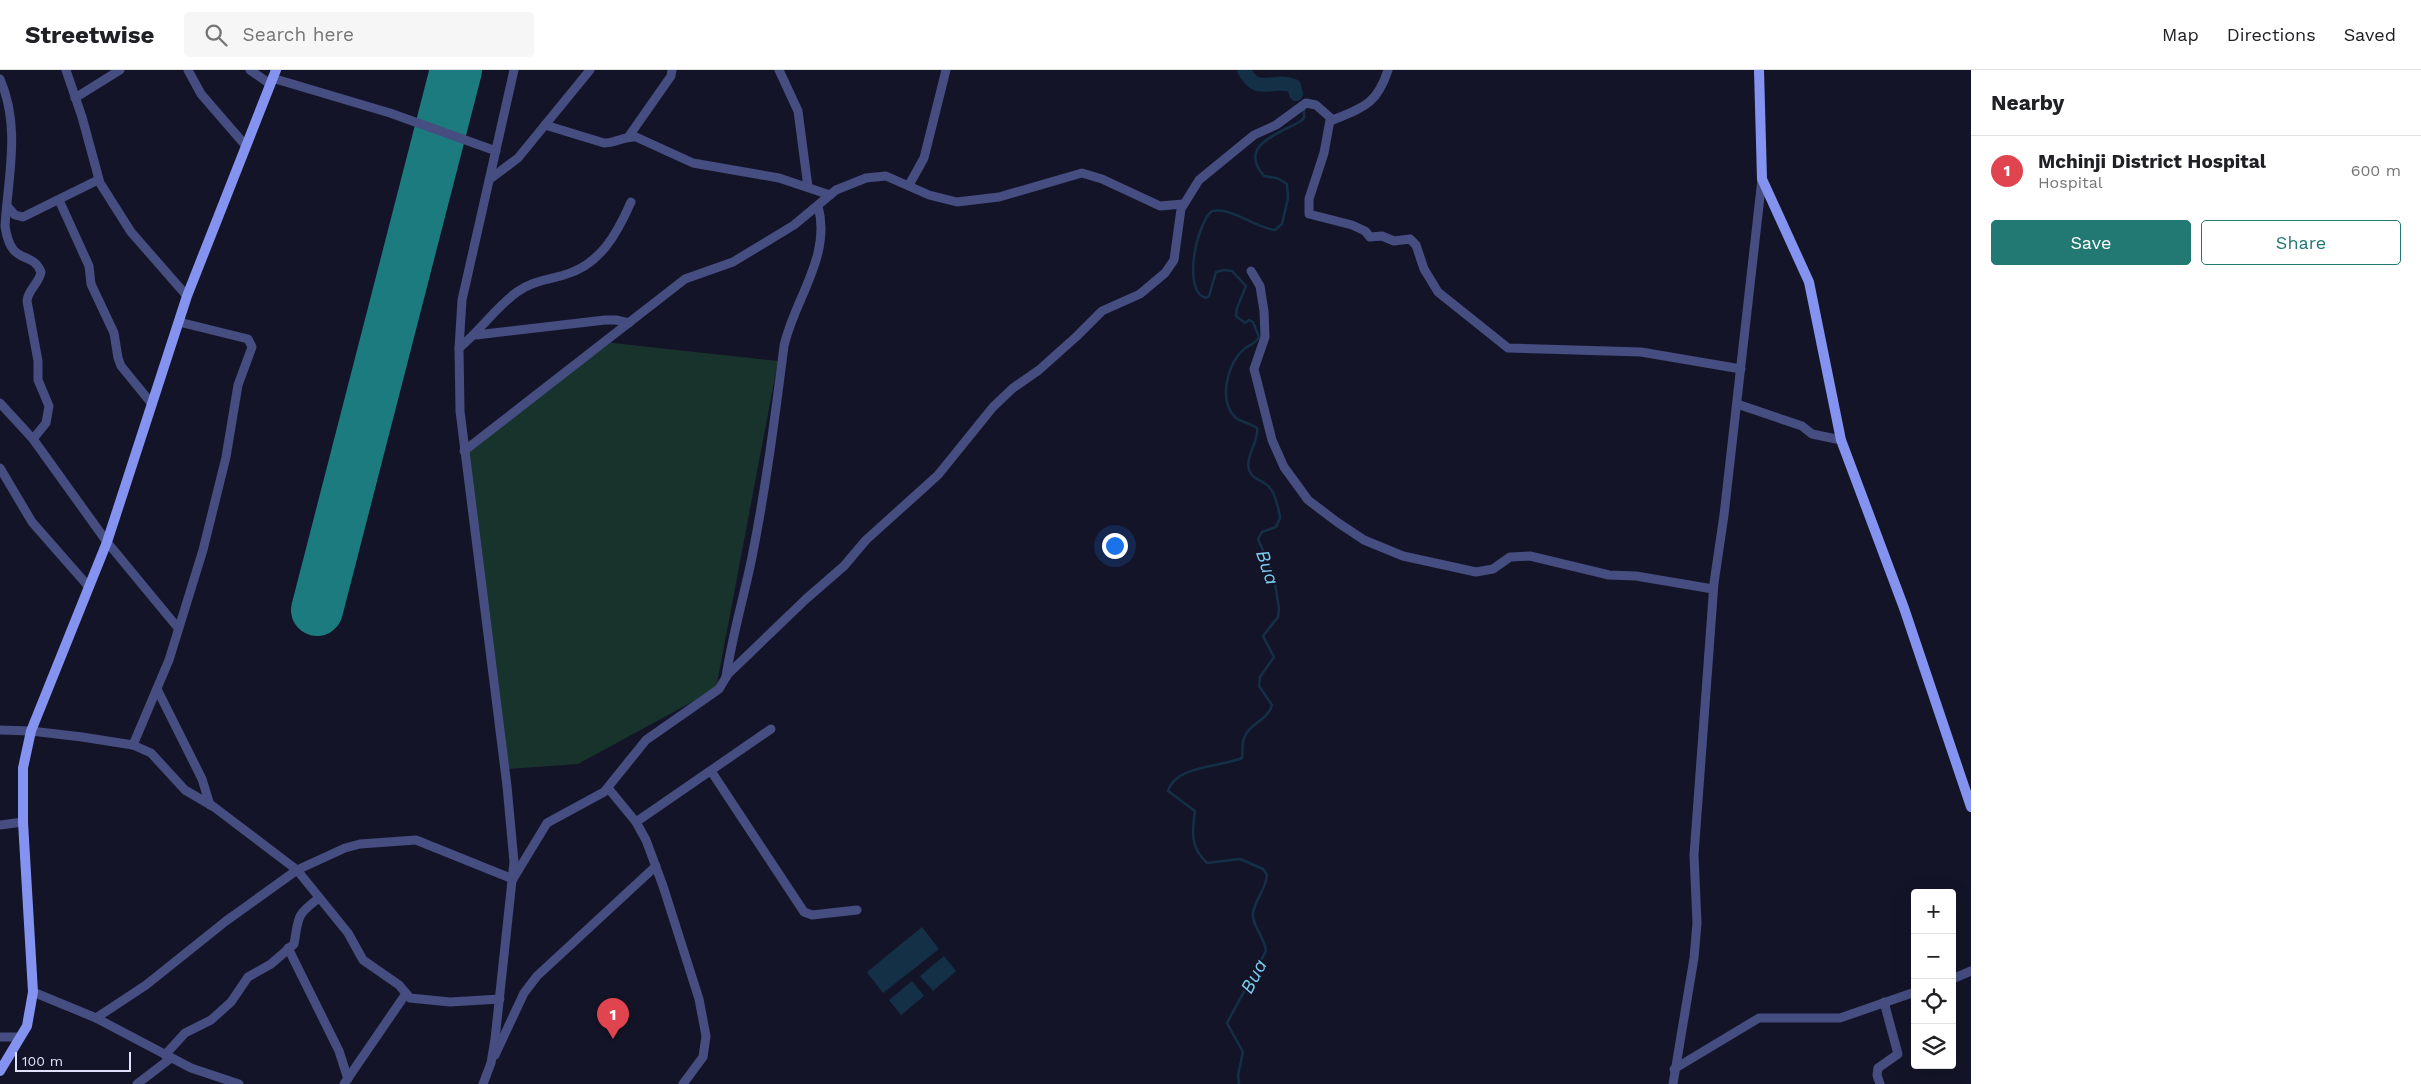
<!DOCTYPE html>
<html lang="en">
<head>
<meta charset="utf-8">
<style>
  :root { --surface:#fff; --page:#f6f6f6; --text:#202124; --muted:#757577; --line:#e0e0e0; --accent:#227873 }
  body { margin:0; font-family:"Work Sans",sans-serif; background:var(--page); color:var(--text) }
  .controls { position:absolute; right:15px; bottom:15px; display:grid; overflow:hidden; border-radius:5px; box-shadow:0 5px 20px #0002 }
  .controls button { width:45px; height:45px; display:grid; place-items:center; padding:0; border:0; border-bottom:1px solid var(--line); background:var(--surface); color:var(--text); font:25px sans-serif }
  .scale { position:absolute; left:15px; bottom:12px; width:116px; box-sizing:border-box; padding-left:5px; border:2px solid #e0e1fb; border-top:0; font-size:14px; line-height:18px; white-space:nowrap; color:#e0e1fb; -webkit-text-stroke:4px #141428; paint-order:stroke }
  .you { position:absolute; left:1114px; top:475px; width:18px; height:18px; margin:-12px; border:4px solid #fff; border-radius:50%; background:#1a73e8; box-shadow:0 0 0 8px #1a73e833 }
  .badge { display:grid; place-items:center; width:32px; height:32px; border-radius:50%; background:var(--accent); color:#fff; font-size:16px; font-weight:700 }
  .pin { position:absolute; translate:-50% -41px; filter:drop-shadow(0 1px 2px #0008) }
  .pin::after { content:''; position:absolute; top:26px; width:18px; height:15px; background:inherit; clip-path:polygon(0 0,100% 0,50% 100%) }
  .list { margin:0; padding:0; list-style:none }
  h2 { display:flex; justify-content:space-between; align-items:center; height:65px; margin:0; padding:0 20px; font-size:21px }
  h2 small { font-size:16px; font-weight:400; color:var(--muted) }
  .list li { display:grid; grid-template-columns:32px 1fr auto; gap:15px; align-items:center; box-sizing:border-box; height:70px; padding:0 20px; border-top:1px solid var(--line) }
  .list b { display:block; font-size:19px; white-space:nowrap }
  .list p { margin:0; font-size:16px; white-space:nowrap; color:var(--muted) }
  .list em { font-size:16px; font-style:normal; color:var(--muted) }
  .actions { display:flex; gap:10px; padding:15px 20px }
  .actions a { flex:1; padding:11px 0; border:1px solid var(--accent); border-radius:5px; text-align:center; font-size:18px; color:var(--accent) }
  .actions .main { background:var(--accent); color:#fff }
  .icon { flex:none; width:28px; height:28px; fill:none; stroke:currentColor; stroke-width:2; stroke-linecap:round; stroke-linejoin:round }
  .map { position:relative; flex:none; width:1971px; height:1014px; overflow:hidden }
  header { display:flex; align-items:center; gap:30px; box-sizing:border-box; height:70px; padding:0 25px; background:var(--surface); border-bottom:1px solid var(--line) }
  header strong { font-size:24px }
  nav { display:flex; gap:28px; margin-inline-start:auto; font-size:18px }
  .search { width:350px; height:45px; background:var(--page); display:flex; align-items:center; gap:12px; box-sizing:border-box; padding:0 18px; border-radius:5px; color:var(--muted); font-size:19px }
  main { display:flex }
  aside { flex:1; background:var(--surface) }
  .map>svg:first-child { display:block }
</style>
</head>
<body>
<header>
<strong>Streetwise</strong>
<div class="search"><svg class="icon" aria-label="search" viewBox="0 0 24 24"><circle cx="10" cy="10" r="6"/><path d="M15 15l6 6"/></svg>Search here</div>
<nav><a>Map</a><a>Directions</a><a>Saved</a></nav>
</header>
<main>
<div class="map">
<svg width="1971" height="1014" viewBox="0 0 1971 1014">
  <rect width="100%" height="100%" fill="#141428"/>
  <!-- green -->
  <polygon fill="#18322c" points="604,272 778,291 716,619 578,694 507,699 465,383"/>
  <!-- water -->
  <g fill="#143046">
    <polygon points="922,857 939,879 883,923 867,902"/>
    <polygon points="944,886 956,901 933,921 920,906"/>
    <polygon points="912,911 924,926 901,945 889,930"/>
  </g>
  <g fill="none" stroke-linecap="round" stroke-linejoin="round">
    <!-- stream -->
    <path stroke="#143046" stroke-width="2.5" d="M1239 1014 1238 1005 1243 982 1227 953 1266 881C1265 868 1251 854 1253 843 1255 830 1266 819 1267 805L1263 799 1240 789 1207 793C1190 777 1192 762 1195 741L1168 721C1175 695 1222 697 1242 688 1243 683 1242 677 1243 672 1246 654 1268 651 1272 635L1259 616 1260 607 1274 587 1263 566 1278 547 1279 539 1274 506 1258 469 1262 462 1276 457 1280 448C1279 439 1275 424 1270 418 1264 410 1252 410 1249 400 1245 386 1259 372 1257 358 1250 353 1241 352 1236 348 1218 332 1227 295 1242 281 1248 274 1254 276 1259 267L1253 252 1249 250 1245 253 1236 246 1237 238 1246 216 1232 201 1224 200 1216 202 1209 226 1206 228C1182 222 1196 154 1212 141 1233 137 1252 157 1275 160L1282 154 1288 128 1287 114 1277 108 1264 106C1237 75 1279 64 1301 51L1304 48V40"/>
    <!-- river -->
    <path stroke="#143046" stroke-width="14" d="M1244 0C1257 27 1274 7 1294 16L1296 24"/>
    <!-- runway -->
    <polyline stroke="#1c7b7e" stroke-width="52" points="317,540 456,0"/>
    <!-- street -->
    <g stroke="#454d81" stroke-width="9">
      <polyline points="66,0 82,47 100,113 131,162 187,226"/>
      <polyline points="188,0 201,24 246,76"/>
      <polyline points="250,0 270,14"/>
      <polyline points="779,0 798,41 808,117"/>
      <polyline points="272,8 390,43 496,81"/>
      <path d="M0 9C21 57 8 106 5 156 11 198 32 179 41 202 39 214 28 219 27 231L38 291V310L49 336 46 353 33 369"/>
      <polyline points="75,28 120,0"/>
      <polyline points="1330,50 1324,83 1309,129 1309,144 1352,155 1365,161 1370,167 1382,166 1394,171 1410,169 1416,175 1424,199 1438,222 1508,278 1641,282 1741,299"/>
      <path d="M545 55 604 73C615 73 625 66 636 67L693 93 779 108 830 125"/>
      <polyline points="629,66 671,6 672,0"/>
      <polyline points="490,109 518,88 590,0"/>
      <polyline points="909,115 924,88 946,0"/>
      <polyline points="59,130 89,196 91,214 114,263 118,288 121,296 152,334"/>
      <polyline points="7,136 15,145 23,147 98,110"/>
      <polyline points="1251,201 1260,216 1264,241 1265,267 1254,299 1272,370 1284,397 1308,430 1337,452 1364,470 1403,486 1476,502 1493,499 1510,487 1530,486 1609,505 1636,506 1713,519"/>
      <polyline points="476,265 605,250 616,250 629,253"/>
      <path d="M459 278C480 261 496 237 517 222 532 211 547 210 564 205 600 195 617 164 631 132"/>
      <polyline points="0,333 33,369 107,472 178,558"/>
      <polyline points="1737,334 1802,356 1812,364 1841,370"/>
      <polyline points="464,381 685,209 733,192 794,155 836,120 866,108 886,106 929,125 957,132 999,127 1082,103 1102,109 1160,136 1183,134"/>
      <polyline points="0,398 32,452 89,517"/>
      <path d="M726 607C732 566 744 527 752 487 766 417 775 347 784 276 794 230 832 186 818 136"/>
      <polyline points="157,619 202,709 210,735"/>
      <polyline points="0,660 31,661 82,667 133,675 151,683 185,720 214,737 297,800 348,863 363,890 399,915 410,928 450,932 500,929"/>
      <polyline points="133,675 169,590 203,480 226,387 238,315 252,277 248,269 179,252"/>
      <polyline points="711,701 804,842 812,845 857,840"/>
      <polyline points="608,718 636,752 646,770 663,816 699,929 706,966 703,987 683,1014"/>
      <polyline points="636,752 771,659"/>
      <polyline points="0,755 23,752"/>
      <path d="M513 809 547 753 604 722 646 670 719 619 728 604 806 529 844 496 866 470 938 405 993 337 1013 318 1039 300 1077 266 1102 241 1140 224 1165 203 1174 190 1181 139 1199 110 1254 65 1276 55 1306 33 1316 35 1333 50C1364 37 1377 34 1388 0"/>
      <polyline points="288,878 339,981 348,1009"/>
      <polyline points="1952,909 1971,901"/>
      <polyline points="33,922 96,948 191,998 239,1014"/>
      <polyline points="96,948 146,915 226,851 297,800 345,778 360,774 416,770 513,809"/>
      <polyline points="0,967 20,967"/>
      <path d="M165 985 185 963 211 950 231 932 248 907 271 894 294 874C299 847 295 846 319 828"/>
      <polyline points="495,985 524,923 537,906 656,796"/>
      <polyline points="1674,999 1759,948 1840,948 1915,922"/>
      <polyline points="137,1014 171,988"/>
      <polyline points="344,1014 405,925"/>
      <polyline points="483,1014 491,993 495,969 514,792 507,716 460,341 459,278 462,230 514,0"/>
      <polyline points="1673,1014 1694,888 1697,853 1694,785 1714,513 1724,445 1762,109"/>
      <polyline points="1880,1014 1877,1005 1878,998 1898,984 1884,932"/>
    </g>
    <!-- secondary -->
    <g stroke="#8393ef" stroke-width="10">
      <polyline points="1759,0 1762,109 1809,212 1841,370 1904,538 1971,737"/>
      <polyline points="0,1001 27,956 33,922 23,752 23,698 31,661 107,472 187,226 276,0"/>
    </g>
  </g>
  <g text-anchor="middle" stroke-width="4" stroke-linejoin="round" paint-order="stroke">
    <!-- water labels -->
    <g font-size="19" font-style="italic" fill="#7bccee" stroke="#141428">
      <text transform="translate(1268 497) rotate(71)" y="7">Bua</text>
      <text transform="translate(1253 906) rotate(-62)" y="7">Bua</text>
    </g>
  </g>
</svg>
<div class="controls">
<button>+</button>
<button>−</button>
<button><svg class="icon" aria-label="locate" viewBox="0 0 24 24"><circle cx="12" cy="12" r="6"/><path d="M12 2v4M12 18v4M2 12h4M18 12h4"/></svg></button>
<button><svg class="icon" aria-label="layers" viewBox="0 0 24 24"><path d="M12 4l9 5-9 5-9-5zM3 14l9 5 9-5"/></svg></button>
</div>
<div class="scale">100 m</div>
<div class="you"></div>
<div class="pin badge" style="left:613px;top:969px;background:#e0444e">1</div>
</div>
<aside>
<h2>Nearby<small></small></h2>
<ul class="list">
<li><span class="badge" style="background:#e0444e">1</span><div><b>Mchinji District Hospital</b><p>Hospital</p></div><em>600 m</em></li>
</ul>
<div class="actions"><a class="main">Save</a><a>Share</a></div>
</aside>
</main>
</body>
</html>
